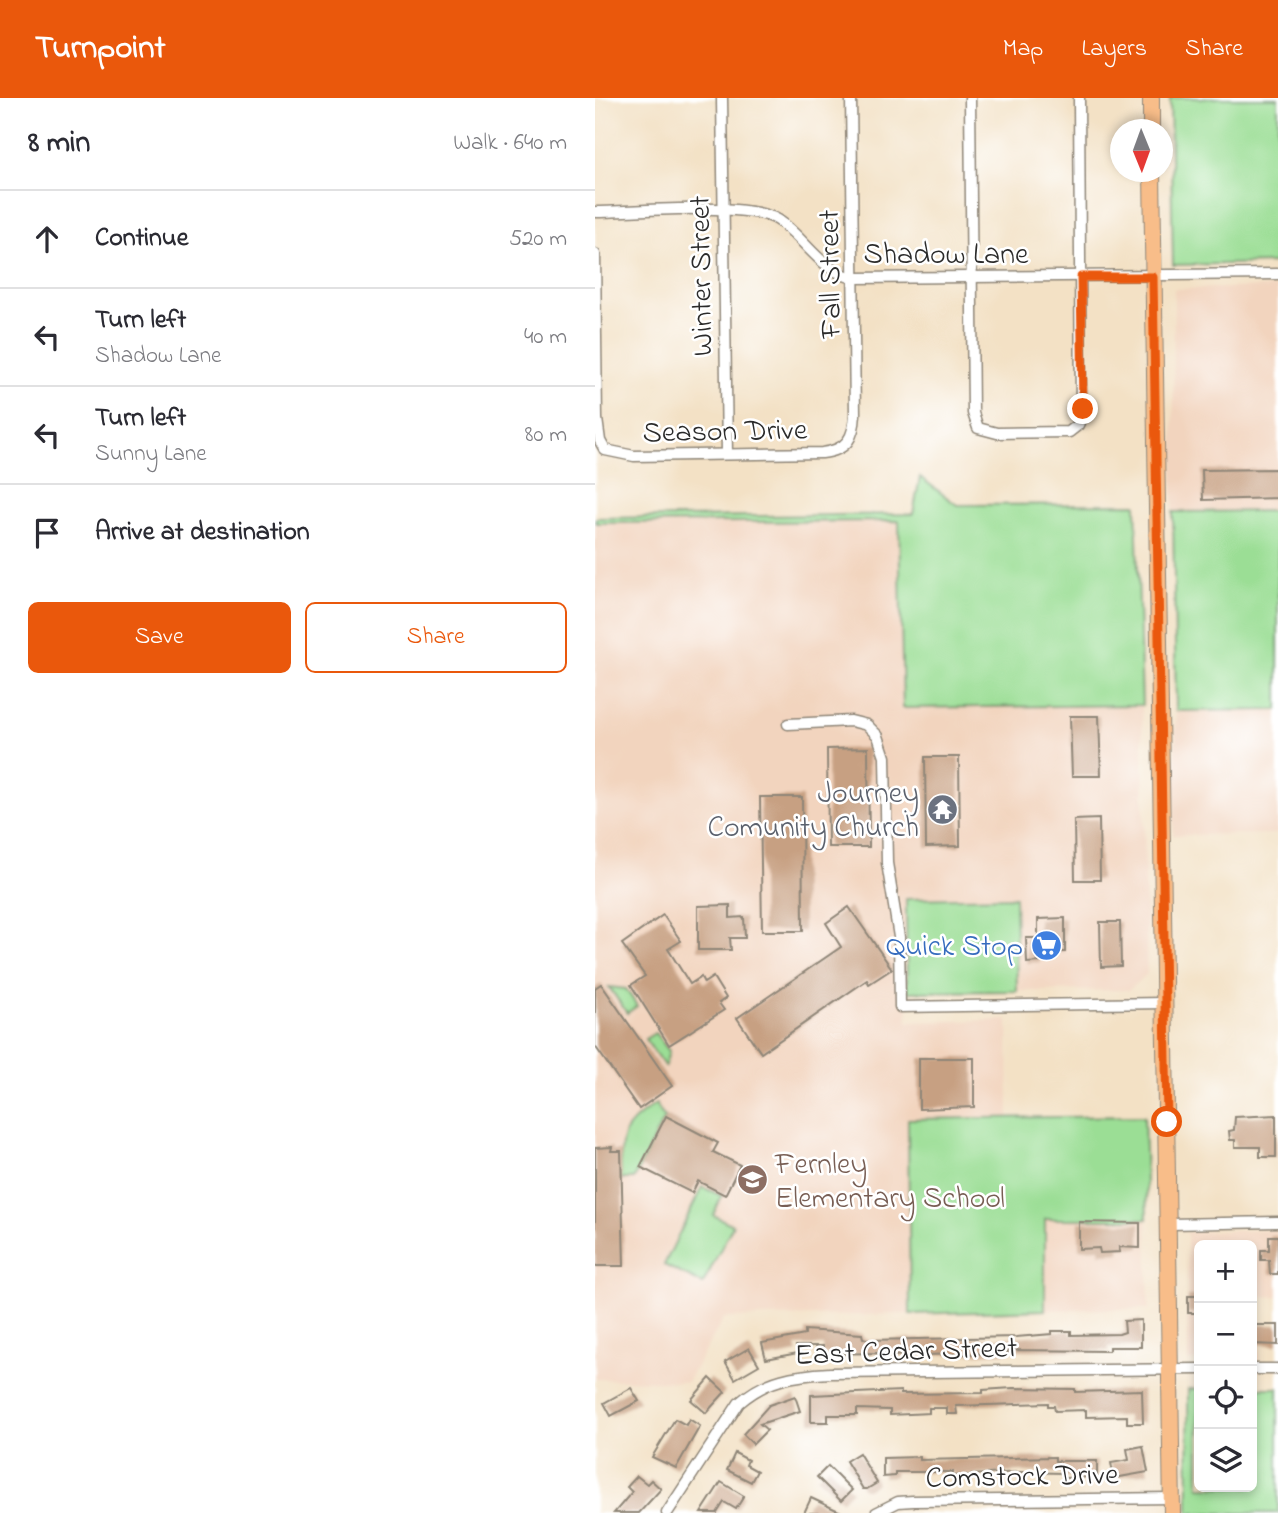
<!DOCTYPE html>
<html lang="en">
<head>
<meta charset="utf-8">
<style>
  :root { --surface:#fff; --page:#f2f2f3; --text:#2b2b33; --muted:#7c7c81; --line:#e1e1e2; --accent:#ea580c }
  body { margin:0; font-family:"Indie Flower",sans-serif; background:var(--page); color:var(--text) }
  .controls { position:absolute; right:21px; bottom:21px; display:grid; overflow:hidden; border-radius:10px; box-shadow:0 4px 10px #0003 }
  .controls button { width:63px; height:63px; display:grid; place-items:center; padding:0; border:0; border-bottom:2px solid var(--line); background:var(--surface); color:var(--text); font:35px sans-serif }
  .compass { position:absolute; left:515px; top:21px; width:63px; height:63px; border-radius:50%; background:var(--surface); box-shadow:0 4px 10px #0003; rotate:179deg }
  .stop { position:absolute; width:21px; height:21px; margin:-16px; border:5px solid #ea580c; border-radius:50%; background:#fff }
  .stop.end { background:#ea580c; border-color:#fff; box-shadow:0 2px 7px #0008 }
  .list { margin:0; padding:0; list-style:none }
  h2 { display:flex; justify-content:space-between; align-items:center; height:91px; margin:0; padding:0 28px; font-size:30px }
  h2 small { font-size:23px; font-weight:400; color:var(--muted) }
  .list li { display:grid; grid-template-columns:46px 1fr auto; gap:21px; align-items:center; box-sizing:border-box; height:98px; padding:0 28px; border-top:2px solid var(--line) }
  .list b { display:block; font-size:26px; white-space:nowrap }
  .list p { margin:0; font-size:23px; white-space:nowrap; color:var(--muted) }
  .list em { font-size:23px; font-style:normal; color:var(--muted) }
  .actions { display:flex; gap:14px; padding:21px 28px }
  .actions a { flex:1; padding:16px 0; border:2px solid var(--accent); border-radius:10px; text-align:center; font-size:24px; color:var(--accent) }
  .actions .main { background:var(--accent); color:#fff }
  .icon { flex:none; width:38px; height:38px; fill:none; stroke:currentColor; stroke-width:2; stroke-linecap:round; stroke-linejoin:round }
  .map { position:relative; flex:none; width:683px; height:1415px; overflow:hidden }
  header { display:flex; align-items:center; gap:42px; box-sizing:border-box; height:98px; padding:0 35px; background:var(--accent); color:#fff }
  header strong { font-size:33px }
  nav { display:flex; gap:38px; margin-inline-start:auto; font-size:24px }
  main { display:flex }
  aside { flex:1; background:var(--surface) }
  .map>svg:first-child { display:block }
</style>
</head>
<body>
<header>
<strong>Turnpoint</strong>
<nav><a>Map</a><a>Layers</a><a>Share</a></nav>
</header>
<main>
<aside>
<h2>8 min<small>Walk · 640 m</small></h2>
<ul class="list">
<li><svg class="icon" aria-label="ahead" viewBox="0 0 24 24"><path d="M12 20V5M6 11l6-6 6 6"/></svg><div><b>Continue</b></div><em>520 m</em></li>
<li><svg class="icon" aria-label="left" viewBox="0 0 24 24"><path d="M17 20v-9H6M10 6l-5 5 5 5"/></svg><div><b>Turn left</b><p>Shadow Lane</p></div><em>40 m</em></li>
<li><svg class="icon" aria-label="left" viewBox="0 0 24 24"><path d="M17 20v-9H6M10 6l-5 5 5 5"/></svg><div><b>Turn left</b><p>Sunny Lane</p></div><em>80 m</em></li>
<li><svg class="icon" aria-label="arrive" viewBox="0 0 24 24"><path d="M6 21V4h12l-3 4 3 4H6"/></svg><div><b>Arrive at destination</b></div></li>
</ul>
<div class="actions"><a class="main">Save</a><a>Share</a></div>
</aside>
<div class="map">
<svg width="683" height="1415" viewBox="0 0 683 1415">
  <rect width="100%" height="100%" fill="#fff"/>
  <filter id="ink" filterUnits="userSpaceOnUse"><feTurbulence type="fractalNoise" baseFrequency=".0143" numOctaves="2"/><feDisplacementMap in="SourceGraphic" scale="14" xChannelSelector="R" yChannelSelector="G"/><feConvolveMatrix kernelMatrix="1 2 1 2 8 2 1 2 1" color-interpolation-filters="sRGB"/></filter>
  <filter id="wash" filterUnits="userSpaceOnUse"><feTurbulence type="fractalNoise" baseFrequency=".00686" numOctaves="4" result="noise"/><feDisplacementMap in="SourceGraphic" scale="28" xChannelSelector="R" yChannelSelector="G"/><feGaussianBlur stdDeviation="1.57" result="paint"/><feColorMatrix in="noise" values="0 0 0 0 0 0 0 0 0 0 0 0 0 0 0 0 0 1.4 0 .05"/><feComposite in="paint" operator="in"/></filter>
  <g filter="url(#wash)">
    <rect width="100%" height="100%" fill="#f3e1c5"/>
    <!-- built -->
    <g fill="#f2d4be">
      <polygon points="683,189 683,413 578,414 579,191"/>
      <polygon points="305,422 308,610 547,607 552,876 534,892 422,893 420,799 311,801 313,924 413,922 414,1020 314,1021 315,1216 129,1220 92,1284 0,1281 0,425"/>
      <polygon points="683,612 683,736 578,737 581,613"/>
      <polygon points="449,1121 552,1121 554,1211 450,1212"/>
      <polygon points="683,1132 683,1198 664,1199 664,1262 657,1262 657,1147 604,1147 604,1263 593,1263 592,1134"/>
    </g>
    <!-- green -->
    <g fill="#9bde95" stroke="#638460" stroke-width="2">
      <polygon points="575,0 683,0 683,165 578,167"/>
      <polygon points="325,379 362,407 541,406 547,607 308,610 304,423 1,425 1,420 318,416"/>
      <polygon points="683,413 683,612 581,613 578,414"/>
      <polygon points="420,799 422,893 312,894 311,801"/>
      <polygon points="14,889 31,891 42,908 32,915"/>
      <polygon points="60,935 74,953 70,969 50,941"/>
      <path d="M61 1006 69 1020 39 1081H26C26 1039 23 1031 61 1006Z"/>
      <polygon points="549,1018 552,1121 450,1121 450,1212 315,1216 313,1021"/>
      <polygon points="107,1089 127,1098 118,1117 138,1127 108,1186 69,1167"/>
      <polygon points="657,1290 683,1290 683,1415 594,1415 593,1291 604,1291 604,1389 657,1389"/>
    </g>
    <g id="blocks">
      <!-- building -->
      <g fill="#c7a082">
        <polygon points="683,371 683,400 608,402 607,372"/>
        <polygon points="475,618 504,618 506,678 477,678"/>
        <polygon points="273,650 274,749 233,749 232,651"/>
        <polygon points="330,659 364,659 365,748 331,749"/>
        <polygon points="165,699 207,699 208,833 167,833"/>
        <polygon points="504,721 505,782 480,782 479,722"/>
        <polygon points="135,807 135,820 149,819 150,840 135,840 136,852 103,852 103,808"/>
        <polygon points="254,809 297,871 274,886 272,882 166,955 142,920 246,849 231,825"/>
        <polygon points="68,817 86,843 73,851 95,886 106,879 109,885 118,879 131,900 124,905 129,912 74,947 36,887 50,878 27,846"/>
        <polygon points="470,820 470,854 444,854 445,864 432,865 431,840 443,840 443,821"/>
        <polygon points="505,824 525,824 526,868 506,869"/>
        <polygon points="6,886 77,988 44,1011 0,948 0,890"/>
        <polygon points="324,960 379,960 379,1009 324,1011"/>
        <polygon points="681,1017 681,1059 665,1059 665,1049 640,1049 640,1042 635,1042 634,1033 639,1032 640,1019"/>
        <polygon points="71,1018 123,1045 118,1054 145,1067 130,1097 103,1083 97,1095 45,1069"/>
        <polygon points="17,1049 16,1053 26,1053 29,1168 0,1168 0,1050"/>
        <polygon points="484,1124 545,1125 545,1150 524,1149 525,1154 505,1155 504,1150 484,1151"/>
        <polygon points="674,1138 683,1138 683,1176 675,1176 674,1162 666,1162 666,1152 674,1152"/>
        <rect x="593" y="1198" width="11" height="17"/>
        <polygon points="546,1222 546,1249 514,1249 514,1253 413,1252 413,1255 283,1258 283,1255 228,1256 228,1248 201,1248 203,1255 171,1261 167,1245 210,1237 210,1232 267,1236 268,1240 274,1242 421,1239 457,1236 457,1233 476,1233 476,1237 524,1236 530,1234 529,1223"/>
        <polygon points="657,1227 683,1227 683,1247 657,1246"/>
        <polygon points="154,1250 164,1267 140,1281 130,1264"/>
        <polygon points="115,1280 130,1294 111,1315 96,1302"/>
        <polygon points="36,1290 44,1303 16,1318 9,1305"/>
        <polygon points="418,1290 480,1291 480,1294 547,1292 548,1325 532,1325 532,1318 491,1319 491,1312 460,1313 459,1308 453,1308 453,1305 361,1308 362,1316 352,1316 352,1310 334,1310 334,1315 295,1317 295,1312 262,1311 262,1317 233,1317 233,1324 216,1324 216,1297 306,1293 306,1296 388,1295 388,1292"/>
        <polygon points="200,1298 205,1313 165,1326 172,1332 158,1346 148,1336 174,1307"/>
        <polygon points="80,1321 91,1327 94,1321 105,1328 81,1370 57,1359"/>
        <polygon points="548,1348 553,1374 519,1380 516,1365 534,1362 532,1351"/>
        <polygon points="140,1355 153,1362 151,1367 162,1373 156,1384 132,1372"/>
        <polygon points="264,1355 282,1385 272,1391 268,1391 251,1363"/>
        <polygon points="325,1359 325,1362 460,1359 460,1363 502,1363 502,1379 468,1380 468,1375 426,1374 358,1378 358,1374 300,1374 300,1378 288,1379 288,1360"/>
        <polygon points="233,1368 257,1392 246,1403 222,1379"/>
        <polygon points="42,1378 52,1386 56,1382 66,1391 44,1415 19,1415 37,1394 32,1389"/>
        <polygon points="126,1384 149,1398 141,1411 129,1404 122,1415 106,1415"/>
        <polygon points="216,1400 248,1415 209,1415"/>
      </g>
    </g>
  </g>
  <g filter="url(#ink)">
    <use href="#blocks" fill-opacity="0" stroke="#8f8678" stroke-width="2"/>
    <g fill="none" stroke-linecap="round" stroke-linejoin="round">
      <defs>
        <g id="minor">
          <polyline points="127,0 132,356"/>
          <polyline points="375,0 378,315 383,330 402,335 474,334 483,327 486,320 484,0"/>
          <path d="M0 114C39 114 154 103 183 122 210 140 225 173 259 180L683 176"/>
          <path d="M0 156 2 321 5 343 10 352 39 358 227 355C252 352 259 340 260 316L256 0"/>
          <polyline points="193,626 256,623 272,627 283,638 290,659 292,765 304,839 305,909 570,905"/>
          <polyline points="574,1126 683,1124"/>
          <polyline points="657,1271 683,1271"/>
          <path d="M72 1415 144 1305C171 1281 200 1277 235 1275L604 1271"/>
          <polyline points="281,1415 303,1404 318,1403 577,1400"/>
        </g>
        <g id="primary">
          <polyline points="556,0 556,32"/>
          <polyline points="557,74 577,1415"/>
        </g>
      </defs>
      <!-- minor casing -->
      <use href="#minor" stroke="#8f8678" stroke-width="13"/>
      <!-- primary casing -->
      <use href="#primary" stroke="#8f8678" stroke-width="18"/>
      <!-- minor -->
      <use href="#minor" stroke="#fff" stroke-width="10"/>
      <!-- primary -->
      <use href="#primary" stroke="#f8bd89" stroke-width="16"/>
    </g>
  </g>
  <g fill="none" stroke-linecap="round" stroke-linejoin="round" filter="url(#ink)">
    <!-- route -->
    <polyline stroke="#ea580c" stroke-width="9" points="488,311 486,179 558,179 572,1024"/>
  </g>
  <!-- icons -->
  <defs>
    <symbol id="temple-disc" viewBox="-11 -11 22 22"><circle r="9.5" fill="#6b7280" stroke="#fff"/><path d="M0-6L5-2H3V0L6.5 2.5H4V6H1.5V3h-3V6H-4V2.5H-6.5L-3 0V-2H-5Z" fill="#fff"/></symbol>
    <symbol id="supermarket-disc" viewBox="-11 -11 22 22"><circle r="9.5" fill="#3f7fe0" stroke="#fff"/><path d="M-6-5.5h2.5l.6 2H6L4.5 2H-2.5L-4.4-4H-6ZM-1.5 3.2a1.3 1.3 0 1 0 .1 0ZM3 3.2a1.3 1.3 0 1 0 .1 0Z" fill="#fff"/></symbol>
    <symbol id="school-disc" viewBox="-11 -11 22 22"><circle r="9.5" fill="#8d6e63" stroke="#fff"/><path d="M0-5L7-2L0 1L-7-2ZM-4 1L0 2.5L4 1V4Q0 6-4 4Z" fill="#fff"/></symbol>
  </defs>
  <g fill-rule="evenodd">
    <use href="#temple-disc" x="330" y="694" width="35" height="35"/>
    <use href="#supermarket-disc" x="434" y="830" width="35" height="35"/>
    <use href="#school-disc" x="140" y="1064" width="35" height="35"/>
  </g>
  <g text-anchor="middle" stroke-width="5" stroke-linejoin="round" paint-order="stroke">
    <!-- street labels -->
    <g font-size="30" fill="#2b2b2b" stroke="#fff">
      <text x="351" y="165">Shadow Lane</text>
      <text transform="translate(234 176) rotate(-91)" y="10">Fall Street</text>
      <text transform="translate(105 178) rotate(-91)" y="10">Winter Street</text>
      <text transform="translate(130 332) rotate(-1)" y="10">Season Drive</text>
      <text transform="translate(311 1252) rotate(-2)" y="10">East Cedar Street</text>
      <text transform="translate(427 1377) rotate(-1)" y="10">Comstock Drive</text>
    </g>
    <!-- worship labels -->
    <g font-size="30" fill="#5b616d" stroke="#fff" text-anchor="end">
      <text x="324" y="704">Journey<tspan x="324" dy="34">Comunity Church</tspan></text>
    </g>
    <!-- shop labels -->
    <g font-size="30" fill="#366cbe" stroke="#fff" text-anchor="end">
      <text x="428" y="857">Quick Stop</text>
    </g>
    <!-- education labels -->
    <g font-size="30" fill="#785e54" stroke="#fff" text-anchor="start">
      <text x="180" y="1075">Fernley<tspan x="180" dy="34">Elementary School</tspan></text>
    </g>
  </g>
</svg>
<div class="controls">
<button>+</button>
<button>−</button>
<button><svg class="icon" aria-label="locate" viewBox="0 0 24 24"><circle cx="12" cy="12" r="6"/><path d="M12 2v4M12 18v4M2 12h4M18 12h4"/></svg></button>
<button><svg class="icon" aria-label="layers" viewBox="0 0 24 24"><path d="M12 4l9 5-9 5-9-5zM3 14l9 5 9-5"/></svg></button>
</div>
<svg class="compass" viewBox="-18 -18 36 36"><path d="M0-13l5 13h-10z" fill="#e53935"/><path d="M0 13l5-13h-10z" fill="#7c7c81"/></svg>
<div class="stop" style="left:572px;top:1024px"></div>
<div class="stop end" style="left:488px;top:311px"></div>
</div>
</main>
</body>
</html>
